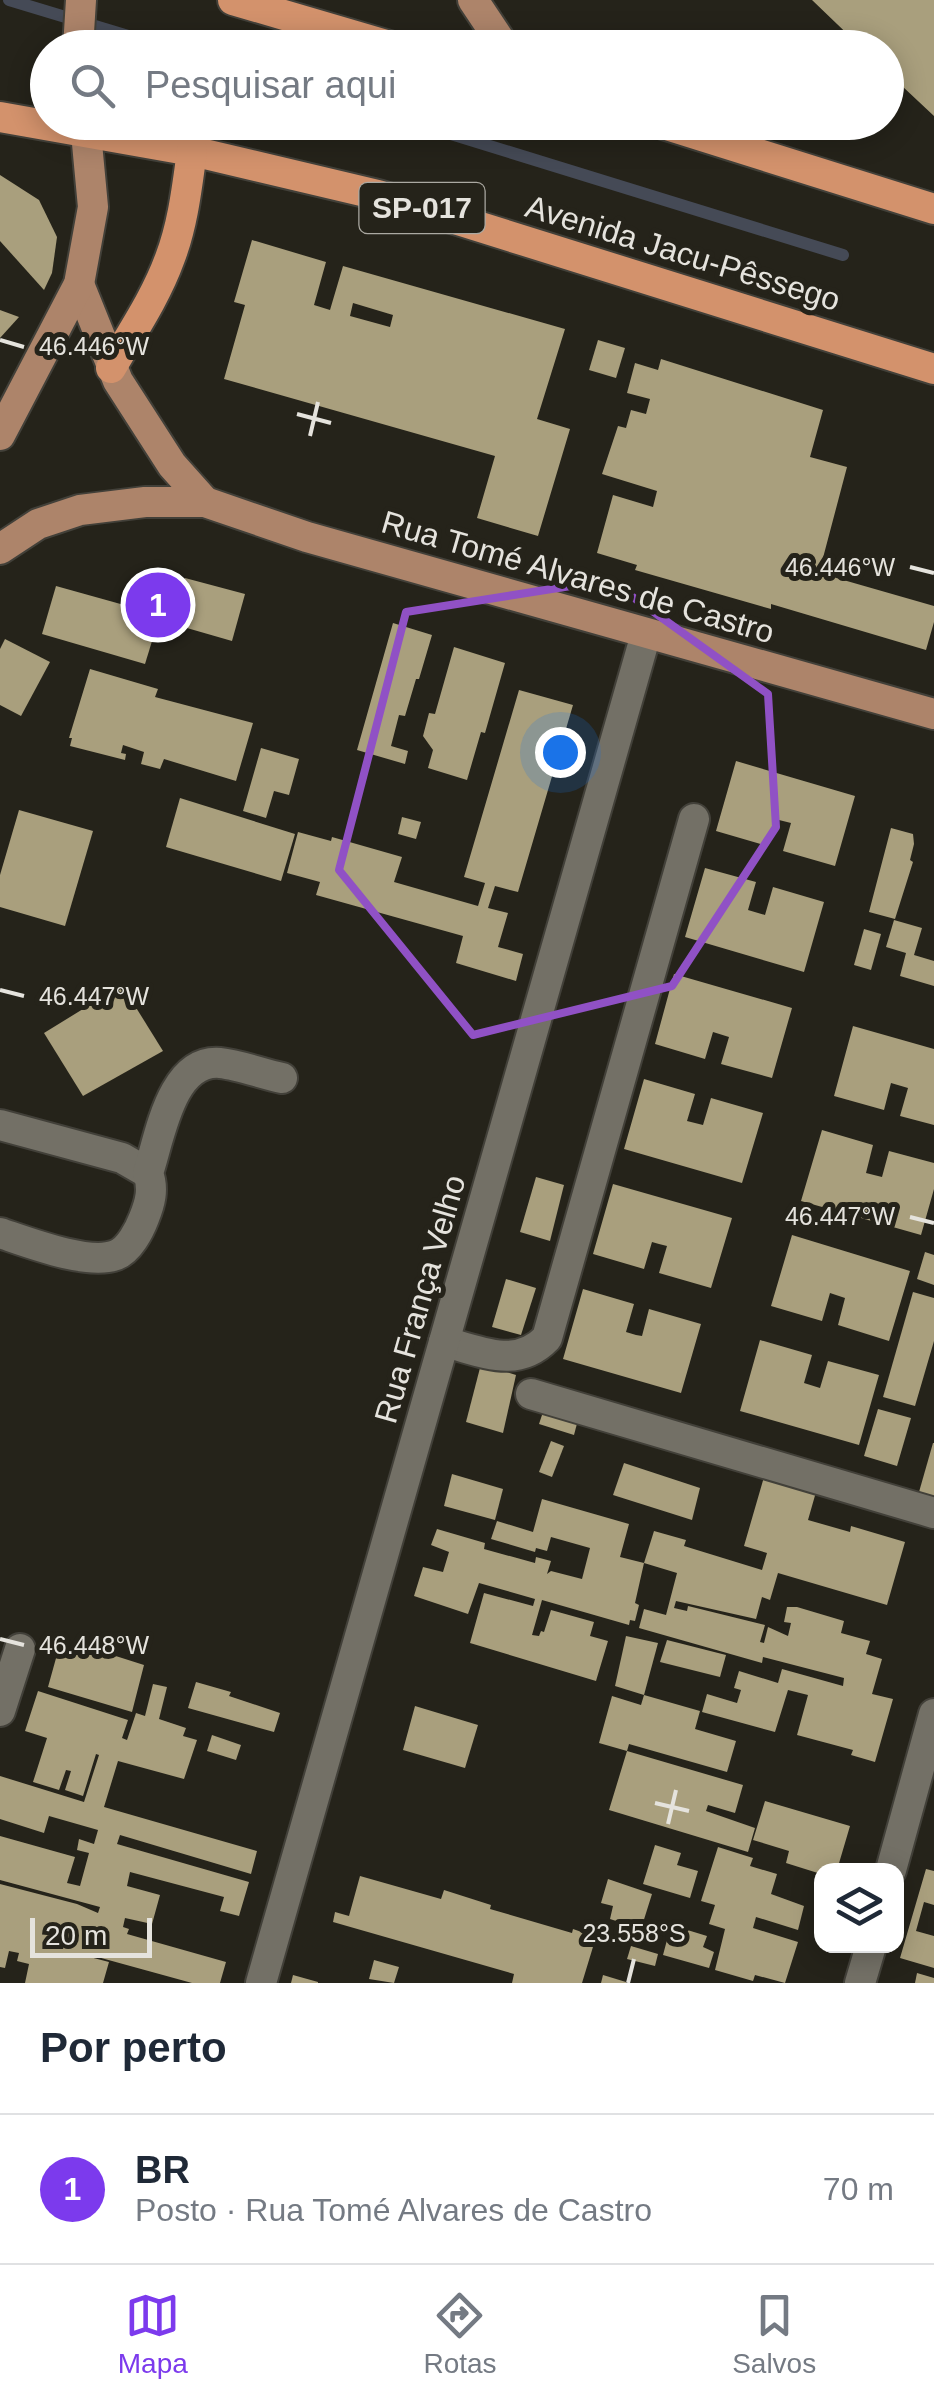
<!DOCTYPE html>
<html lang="pt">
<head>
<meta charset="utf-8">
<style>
  :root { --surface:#fff; --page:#f2f2f3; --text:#1f2937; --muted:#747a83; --line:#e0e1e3; --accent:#7c3aed }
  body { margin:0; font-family:Arial,sans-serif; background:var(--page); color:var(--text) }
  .controls { position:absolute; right:30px; bottom:30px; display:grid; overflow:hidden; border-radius:20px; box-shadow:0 5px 25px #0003 }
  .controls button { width:90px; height:90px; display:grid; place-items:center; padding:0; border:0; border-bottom:2px solid var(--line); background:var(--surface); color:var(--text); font:50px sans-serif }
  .scale { position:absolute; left:30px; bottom:25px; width:122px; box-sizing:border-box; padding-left:10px; border:5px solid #e5e3dd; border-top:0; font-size:28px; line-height:35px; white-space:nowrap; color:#e5e3dd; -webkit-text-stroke:8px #25231a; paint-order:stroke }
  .you { position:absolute; left:560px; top:752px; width:35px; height:35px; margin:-25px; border:8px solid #fff; border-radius:50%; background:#1a73e8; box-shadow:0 0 0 15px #1a73e833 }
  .badge { display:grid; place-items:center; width:65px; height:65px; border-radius:50%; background:var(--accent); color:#fff; font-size:32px; font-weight:700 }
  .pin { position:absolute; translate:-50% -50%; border:5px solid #fff; box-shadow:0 2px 10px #0006 }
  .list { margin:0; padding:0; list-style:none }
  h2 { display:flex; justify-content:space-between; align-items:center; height:130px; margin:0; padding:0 40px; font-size:42px }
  h2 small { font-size:32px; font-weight:400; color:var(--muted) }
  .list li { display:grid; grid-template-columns:65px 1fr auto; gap:30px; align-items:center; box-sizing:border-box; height:150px; padding:0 40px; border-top:2px solid var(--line) }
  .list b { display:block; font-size:38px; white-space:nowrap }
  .list p { margin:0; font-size:32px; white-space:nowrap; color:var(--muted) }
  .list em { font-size:32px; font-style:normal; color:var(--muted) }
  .icon { flex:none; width:55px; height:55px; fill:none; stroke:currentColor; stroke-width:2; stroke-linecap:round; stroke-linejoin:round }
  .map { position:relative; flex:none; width:934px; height:1983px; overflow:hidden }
  .search { position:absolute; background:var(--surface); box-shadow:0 5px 25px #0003; left:30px; right:30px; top:30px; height:110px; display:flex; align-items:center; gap:25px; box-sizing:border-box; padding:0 35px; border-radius:55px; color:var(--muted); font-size:38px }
  .sheet { height:280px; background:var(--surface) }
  nav { display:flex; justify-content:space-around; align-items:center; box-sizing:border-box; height:140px; border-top:2px solid var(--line); background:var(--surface); font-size:28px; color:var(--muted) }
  nav a { display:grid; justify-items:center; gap:5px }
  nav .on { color:var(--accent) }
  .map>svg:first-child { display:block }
</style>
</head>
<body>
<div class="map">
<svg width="934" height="1983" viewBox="0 0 934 1983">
  <rect width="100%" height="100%" fill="#25231a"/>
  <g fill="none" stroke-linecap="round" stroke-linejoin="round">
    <!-- stream -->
    <g stroke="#454a56" stroke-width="12">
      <polyline points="9,0 168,48"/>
      <polyline points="412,122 843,255"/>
    </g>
  </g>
  <!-- building -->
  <g fill="#a99f7d" fill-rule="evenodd">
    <polygon points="812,0 934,0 934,116 886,71 886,48 862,48"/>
    <polygon points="0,175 39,200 57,237 52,273 44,290 0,241"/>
    <path d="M252 240 326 262 314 305 330 310 343 266 565 329 537 419 570 429 538 536 477 518 495 456 224 379 245 305 234 302ZM353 303 393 315 390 327 350 316Z"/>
    <polygon points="0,310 19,317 0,338"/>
    <polygon points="598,340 625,348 616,378 589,370"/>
    <polygon points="661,359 823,410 810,457 847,467 819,573 934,606 934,622 926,650 771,604 771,609 635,570 637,565 597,553 613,495 653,507 657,491 602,474 618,426 626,428 631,410 646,414 650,399 627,393 635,363 658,370"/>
    <polygon points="185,578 245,594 232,641 173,624"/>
    <polygon points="56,586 160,615 145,664 42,634"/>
    <polygon points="393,623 432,635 419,679 416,679 405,716 399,715 391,746 408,751 405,764 357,750"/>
    <polygon points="5,639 50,662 21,716 0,705 0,649"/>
    <polygon points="454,647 505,663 485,733 481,732 467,780 428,768 433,750 423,736 429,713 435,714"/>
    <polygon points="90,669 158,689 155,697 253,723 236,781 164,759 160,769 141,764 144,752 123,745 121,753 126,754 125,760 70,746 72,738 69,738"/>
    <polygon points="519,690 573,705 518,892 495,886 488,908 508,913 498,947 523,954 516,981 456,963 463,936 316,895 320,882 287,873 298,832 331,841 332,837 402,857 394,882 478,906 485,883 464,877"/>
    <polygon points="261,748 299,759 289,795 274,791 266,818 243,811"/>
    <polygon points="736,761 855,796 835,866 783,851 791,823 775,819 767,846 716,831"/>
    <polygon points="180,798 295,834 281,881 166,847"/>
    <polygon points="19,810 93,831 65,926 0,907 0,875"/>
    <polygon points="402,817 421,822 416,839 398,834"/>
    <polygon points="891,828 913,834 914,844 910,860 913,862 895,919 869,912"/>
    <polygon points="705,868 756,882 748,910 765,915 773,887 824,902 804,972 685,937"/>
    <polygon points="894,920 922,928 914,955 934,961 934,986 900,976 906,953 886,947"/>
    <polygon points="864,929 881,934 871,970 854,965"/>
    <polygon points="674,974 792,1008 772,1078 721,1064 729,1037 713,1032 705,1059 655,1044"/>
    <polygon points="122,985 163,1051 83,1096 44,1033"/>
    <polygon points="853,1026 934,1049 934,1125 900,1116 908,1088 891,1083 884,1110 834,1096"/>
    <polygon points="644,1079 695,1094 687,1121 703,1125 711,1098 763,1113 742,1183 624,1149"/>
    <polygon points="822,1130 873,1145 866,1173 882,1177 889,1151 934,1163 934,1189 921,1235 801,1201"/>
    <polygon points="536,1177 564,1185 550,1241 520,1232"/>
    <polygon points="613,1184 732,1218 711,1288 659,1273 667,1246 659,1244 652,1242 644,1269 593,1254"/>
    <polygon points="792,1235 910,1271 889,1341 838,1325 845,1298 830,1293 822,1321 771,1306"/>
    <polygon points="925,1252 934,1255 934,1285 917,1279"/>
    <polygon points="506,1279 536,1288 521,1335 492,1327"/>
    <polygon points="583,1289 634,1304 626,1332 636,1335 642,1336 649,1309 701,1324 681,1393 563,1359"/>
    <polygon points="913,1292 934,1298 934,1341 915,1406 883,1397"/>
    <polygon points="760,1340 812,1355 804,1383 820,1388 828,1361 879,1375 859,1445 740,1411"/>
    <polygon points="481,1364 516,1375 503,1433 466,1422"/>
    <polygon points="545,1406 579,1416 574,1435 539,1424"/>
    <polygon points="878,1409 911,1418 897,1466 864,1456"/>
    <polygon points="551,1441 564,1446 552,1477 539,1472"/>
    <polygon points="933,1443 934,1443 934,1504 917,1499"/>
    <polygon points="624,1463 700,1488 692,1520 613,1495"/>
    <polygon points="766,1470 818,1485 808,1520 850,1532 851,1526 905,1542 887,1605 778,1573 770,1600 762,1597 756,1619 676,1601 674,1608 687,1611 688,1606 765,1625 760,1642 764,1643 768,1627 788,1636 791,1623 784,1622 787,1607 797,1607 844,1621 841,1633 870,1641 866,1654 882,1659 872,1694 893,1699 875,1762 851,1755 853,1750 797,1735 808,1695 788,1690 775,1732 702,1712 707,1694 737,1703 741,1690 734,1688 739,1671 778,1683 782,1669 843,1686 844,1678 763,1657 762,1663 639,1628 644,1609 666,1615 677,1573 644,1563 654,1531 686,1540 684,1546 762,1570 767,1553 744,1546"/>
    <polygon points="452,1474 503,1489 495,1520 444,1506"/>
    <polygon points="542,1499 629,1524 620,1557 644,1563 635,1603 639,1605 635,1621 630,1620 629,1625 542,1600 532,1635 539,1636 541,1631 544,1632 551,1610 594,1622 590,1636 608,1641 596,1681 470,1643 484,1593 533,1606 535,1599 479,1583 468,1614 414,1596 423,1567 443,1572 449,1552 431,1545 437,1529 485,1543 484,1549 535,1563 536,1557 551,1561 547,1574 551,1571 582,1579 590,1548 551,1537 547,1551 536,1548 535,1552 491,1539 497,1521 533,1532"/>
    <polygon points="626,1636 658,1643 644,1695 615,1686"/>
    <polygon points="667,1640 726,1655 720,1677 660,1662"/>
    <polygon points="78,1644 144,1665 132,1712 48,1687 58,1651 75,1655"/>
    <polygon points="196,1682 231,1692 229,1696 280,1713 274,1732 188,1708"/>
    <polygon points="153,1684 167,1687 159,1719 186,1728 183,1736 197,1740 184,1779 118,1761 104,1807 257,1851 251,1874 120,1835 117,1844 249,1882 239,1916 220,1911 224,1897 130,1872 127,1886 160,1895 152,1924 125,1918 123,1927 129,1929 127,1934 226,1962 220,1983 192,1983 83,1953 82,1955 109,1962 103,1983 25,1983 29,1964 17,1961 19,1953 9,1951 5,1968 0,1967 0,1884 77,1904 98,1913 100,1907 0,1880 0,1836 75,1857 67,1883 80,1886 89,1853 77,1850 79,1839 94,1844 98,1830 49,1816 44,1833 0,1819 0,1776 84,1802 99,1755 96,1754 83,1796 65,1790 71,1771 66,1770 59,1790 33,1782 47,1738 25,1731 38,1691 128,1720 122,1738 127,1740 136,1713 145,1716"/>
    <polygon points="644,1695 700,1711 695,1729 736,1741 727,1772 629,1744 627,1751 599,1743 612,1696 641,1705"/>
    <polygon points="415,1706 478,1725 465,1768 403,1750"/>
    <polygon points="212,1735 241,1745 236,1760 207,1751"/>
    <polygon points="627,1751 743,1785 735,1813 708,1805 706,1811 755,1828 748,1852 609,1810"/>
    <polygon points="765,1801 850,1826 837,1870 821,1870 821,1874 786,1863 789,1851 753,1840"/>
    <polygon points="655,1845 681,1853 677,1865 698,1871 690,1898 643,1884"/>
    <polygon points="718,1847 753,1858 750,1866 777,1874 771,1894 804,1906 798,1930 756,1917 753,1928 798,1942 785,1983 755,1975 753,1981 715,1970 725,1929 709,1924 715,1905 701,1901"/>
    <polygon points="926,1869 934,1871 934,1905 924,1902 916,1931 934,1936 934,1968 900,1958"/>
    <polygon points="360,1876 441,1899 444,1890 491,1905 490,1909 572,1933 573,1929 596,1937 582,1983 512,1983 514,1974 333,1922 335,1912 349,1916"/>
    <polygon points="608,1879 652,1894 641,1929 610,1919 613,1906 601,1903"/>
    <polygon points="671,1925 707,1936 703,1947 714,1952 709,1968 663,1955"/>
    <polygon points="631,1946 658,1954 655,1966 627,1959"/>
    <polygon points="374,1960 399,1967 394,1983 369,1979"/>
    <polygon points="917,1973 934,1978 934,1983 915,1983"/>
    <polygon points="293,1975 318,1982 318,1983 291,1983"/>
    <polygon points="603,1975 626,1982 626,1983 601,1983"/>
  </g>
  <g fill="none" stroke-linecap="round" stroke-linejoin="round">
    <defs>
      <g id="minor">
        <polyline points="0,1125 122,1158 148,1173"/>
        <path d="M0 1233C27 1242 89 1266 116 1255 129 1250 139 1231 144 1218 150 1203 154 1189 148 1173 160 1137 171 1059 220 1063 240 1065 262 1074 282 1078"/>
        <path d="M444 1342C482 1351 516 1370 547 1338L694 819"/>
        <polyline points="531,1394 934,1513"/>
        <polyline points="0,1711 20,1649"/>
        <polyline points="891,1870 934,1714"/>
        <polyline points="261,1983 646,634"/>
        <polyline points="860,1983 871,1946"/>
      </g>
      <g id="major">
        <polyline points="473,0 505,48"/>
        <polyline points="78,48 81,0"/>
        <polyline points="79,284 118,381 172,465 205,502"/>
        <polyline points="0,435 79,284 93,207 85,122"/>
        <polyline points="0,549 38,524 80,510 145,502 205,502 307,537 934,714"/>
      </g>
      <g id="highway">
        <polyline points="233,0 396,48"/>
        <polyline points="0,117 192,151 378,195 934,369"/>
        <polyline points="657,122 934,209"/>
        <path d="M111 368C132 332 156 297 170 258 183 224 187 187 192 151"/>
      </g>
    </defs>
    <!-- minor casing -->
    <use href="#minor" stroke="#424039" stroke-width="34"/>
    <!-- major casing -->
    <use href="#major" stroke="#424039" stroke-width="34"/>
    <!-- highway casing -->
    <use href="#highway" stroke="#424039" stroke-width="34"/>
    <!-- minor -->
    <use href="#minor" stroke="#737066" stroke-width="30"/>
    <!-- major -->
    <use href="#major" stroke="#ad846a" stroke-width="30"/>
    <!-- highway -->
    <use href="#highway" stroke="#d3926c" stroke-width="30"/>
  </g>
  <!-- marked area -->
  <path fill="none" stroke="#9051c5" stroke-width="8" stroke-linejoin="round" d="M609 580 768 694 776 827 672 986 473 1035 339 870 406 612Z"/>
  <!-- ticks -->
  <path fill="none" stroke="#e5e3dd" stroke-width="4" d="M0 340 24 347M297 414 331 423M310 436 318 402M910 567 934 573M0 990 24 996M910 1217 934 1223M0 1639 24 1645M655 1803 689 1811M668 1824 676 1790M628 1983 634 1959"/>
  <g text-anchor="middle" stroke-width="10" stroke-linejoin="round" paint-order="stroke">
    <!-- shield labels -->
    <rect fill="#25231a" stroke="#aba9a2" stroke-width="2.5" x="359.5" y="183" width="125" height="50" rx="8"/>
    <g font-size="30" font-weight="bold" fill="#e5e3dd">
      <text x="422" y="218">SP-017</text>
    </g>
    <!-- street labels -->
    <g font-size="32" fill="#e5e3dd" stroke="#25231a">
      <text transform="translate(683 253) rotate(17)" y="11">Avenida Jacu-Pêssego</text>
      <text transform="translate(578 577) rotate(16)" y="11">Rua Tomé Alvares de Castro</text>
      <text transform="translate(420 1299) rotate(-74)" y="11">Rua França Velho</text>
    </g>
  </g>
  <g font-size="25" text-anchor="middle" fill="#e5e3dd" stroke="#25231a" stroke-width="10" stroke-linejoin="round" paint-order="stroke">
    <text x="94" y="355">46.446°W</text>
    <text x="840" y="576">46.446°W</text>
    <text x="94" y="1005">46.447°W</text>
    <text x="840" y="1225">46.447°W</text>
    <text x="94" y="1654">46.448°W</text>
    <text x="634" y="1942">23.558°S</text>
  </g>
</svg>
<div class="controls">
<button><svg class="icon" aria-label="layers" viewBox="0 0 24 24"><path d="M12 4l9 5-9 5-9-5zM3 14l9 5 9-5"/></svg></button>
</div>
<div class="scale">20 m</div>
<div class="you"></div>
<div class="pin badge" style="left:158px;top:605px">1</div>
<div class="search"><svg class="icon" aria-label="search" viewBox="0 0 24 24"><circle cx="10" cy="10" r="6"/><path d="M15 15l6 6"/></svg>Pesquisar aqui</div>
</div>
<section class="sheet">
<h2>Por perto<small></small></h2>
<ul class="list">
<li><span class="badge">1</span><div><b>BR</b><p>Posto · Rua Tomé Alvares de Castro</p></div><em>70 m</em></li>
</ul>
</section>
<nav>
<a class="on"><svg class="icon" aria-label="map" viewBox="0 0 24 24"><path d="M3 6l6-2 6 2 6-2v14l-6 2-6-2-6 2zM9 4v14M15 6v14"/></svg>Mapa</a>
<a><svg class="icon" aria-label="directions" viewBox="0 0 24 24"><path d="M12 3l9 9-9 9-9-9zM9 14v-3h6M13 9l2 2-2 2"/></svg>Rotas</a>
<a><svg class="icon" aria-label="saved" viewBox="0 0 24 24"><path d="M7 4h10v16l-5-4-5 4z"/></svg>Salvos</a>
</nav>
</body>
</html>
